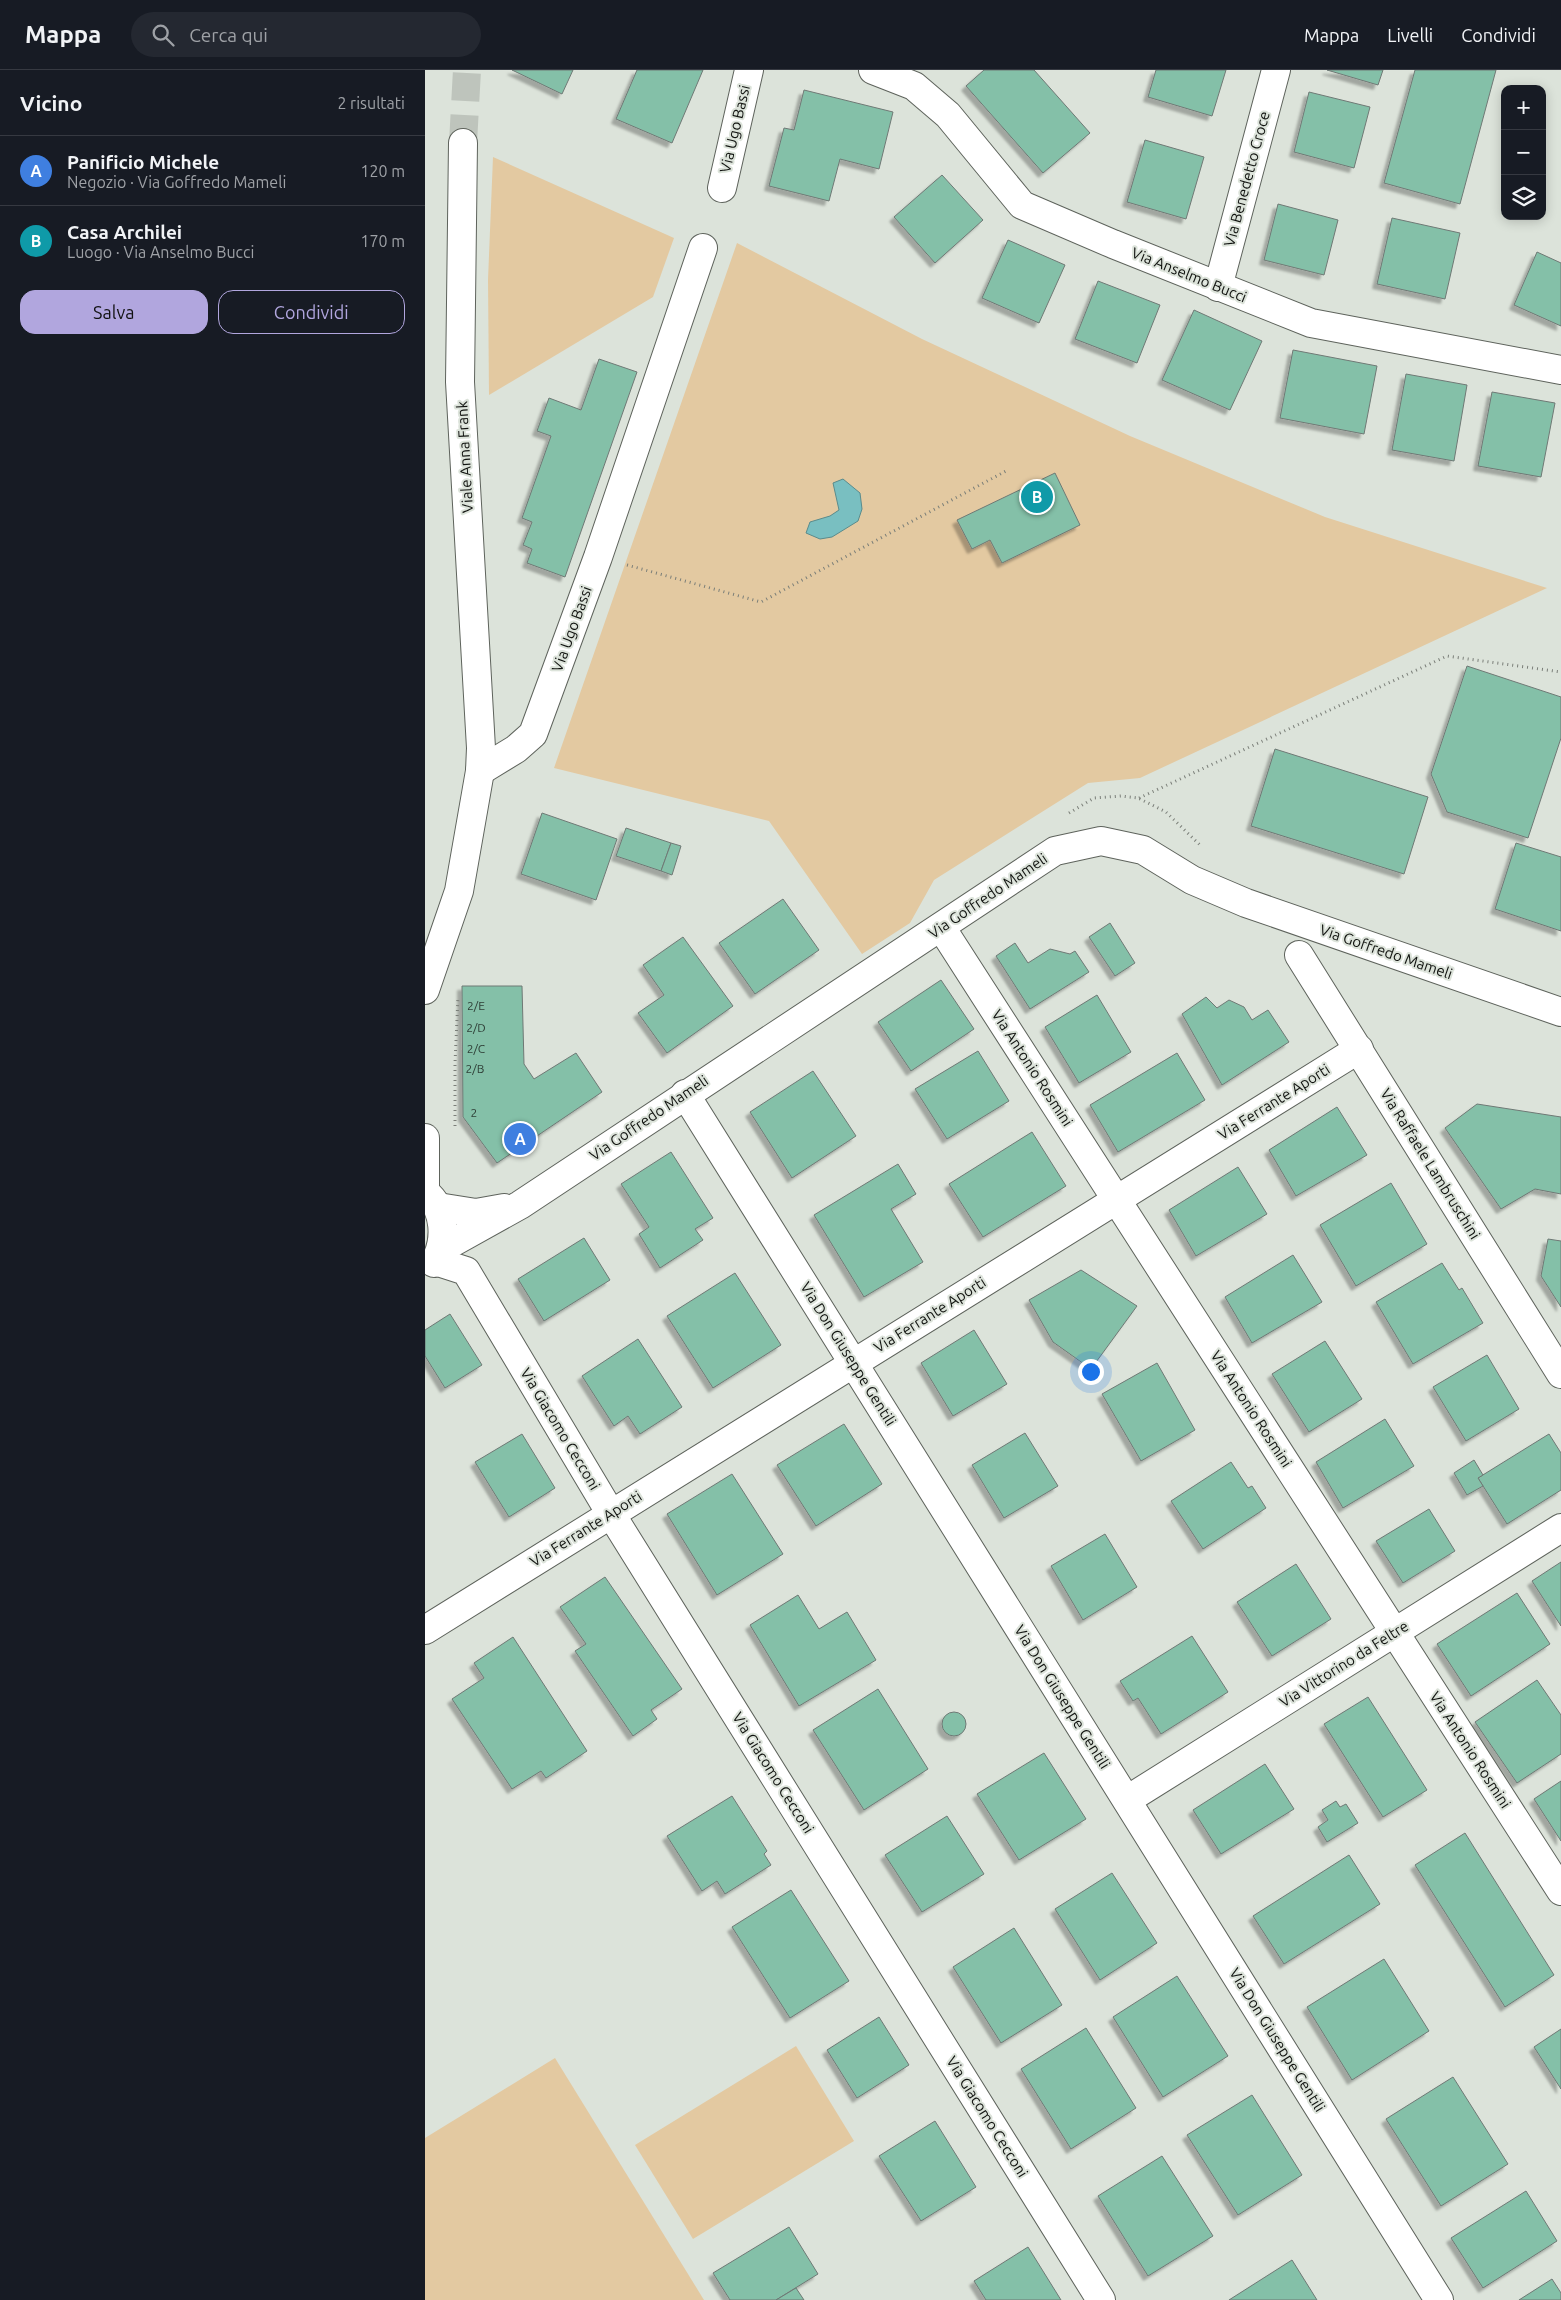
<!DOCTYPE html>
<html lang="it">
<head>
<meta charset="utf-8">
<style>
  :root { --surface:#171b24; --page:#242831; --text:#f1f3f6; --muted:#9ea1a6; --line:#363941; --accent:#b1a6de }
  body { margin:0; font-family:Ubuntu,sans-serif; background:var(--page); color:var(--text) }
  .controls { position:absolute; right:15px; top:15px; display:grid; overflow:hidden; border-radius:10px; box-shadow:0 2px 12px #0003 }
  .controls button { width:45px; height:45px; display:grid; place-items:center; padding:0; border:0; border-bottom:1px solid var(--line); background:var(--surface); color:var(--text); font:25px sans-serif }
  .you { position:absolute; left:665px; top:1301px; width:18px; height:18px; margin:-12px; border:4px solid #fff; border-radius:50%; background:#1a73e8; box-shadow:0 0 0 8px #1a73e833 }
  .badge { display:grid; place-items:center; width:32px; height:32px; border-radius:50%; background:var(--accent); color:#fff; font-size:16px; font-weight:700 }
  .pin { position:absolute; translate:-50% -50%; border:2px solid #fff; box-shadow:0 1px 5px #0006 }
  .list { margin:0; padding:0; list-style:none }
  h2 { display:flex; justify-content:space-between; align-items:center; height:65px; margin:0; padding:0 20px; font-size:21px }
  h2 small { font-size:16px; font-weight:400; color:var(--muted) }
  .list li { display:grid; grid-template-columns:32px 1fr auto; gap:15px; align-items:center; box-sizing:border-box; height:70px; padding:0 20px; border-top:1px solid var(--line) }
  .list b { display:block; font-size:19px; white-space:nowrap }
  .list p { margin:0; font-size:16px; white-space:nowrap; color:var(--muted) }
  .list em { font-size:16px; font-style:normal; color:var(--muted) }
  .actions { display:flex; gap:10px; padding:15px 20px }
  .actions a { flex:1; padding:11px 0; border:1px solid var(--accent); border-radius:15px; text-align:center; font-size:18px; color:var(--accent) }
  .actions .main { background:var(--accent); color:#111 }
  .icon { flex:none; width:28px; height:28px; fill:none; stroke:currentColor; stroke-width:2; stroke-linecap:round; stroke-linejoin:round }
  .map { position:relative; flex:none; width:1136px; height:2230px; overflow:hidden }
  header { display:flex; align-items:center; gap:30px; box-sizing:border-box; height:70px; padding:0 25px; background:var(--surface); border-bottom:1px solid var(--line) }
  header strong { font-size:24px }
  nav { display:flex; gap:28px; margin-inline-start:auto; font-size:18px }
  .search { width:350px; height:45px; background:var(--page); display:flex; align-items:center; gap:12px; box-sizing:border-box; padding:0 18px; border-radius:28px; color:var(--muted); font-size:19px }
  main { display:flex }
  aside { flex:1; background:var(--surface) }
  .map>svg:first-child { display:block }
</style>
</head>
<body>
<header>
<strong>Mappa</strong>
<div class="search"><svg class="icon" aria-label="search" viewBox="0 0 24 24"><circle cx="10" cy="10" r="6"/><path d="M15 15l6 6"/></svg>Cerca qui</div>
<nav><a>Mappa</a><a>Livelli</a><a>Condividi</a></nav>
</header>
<main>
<aside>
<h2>Vicino<small>2 risultati</small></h2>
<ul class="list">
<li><span class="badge" style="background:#3f7fe0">A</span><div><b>Panificio Michele</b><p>Negozio · Via Goffredo Mameli</p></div><em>120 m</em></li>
<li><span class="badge" style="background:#0f9aa8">B</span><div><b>Casa Archilei</b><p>Luogo · Via Anselmo Bucci</p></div><em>170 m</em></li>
</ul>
<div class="actions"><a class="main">Salva</a><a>Condividi</a></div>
</aside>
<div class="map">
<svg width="1136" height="2230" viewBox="0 0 1136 2230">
  <defs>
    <filter id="shadow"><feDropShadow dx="-4.5" dy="4.5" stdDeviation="1" flood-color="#0004"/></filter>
  </defs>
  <rect width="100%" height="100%" fill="#dce3da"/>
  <!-- green -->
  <g fill="#e3c9a1">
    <polygon points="68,87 249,168 228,227 64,325 63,210"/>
    <polygon points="312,173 497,269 705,366 900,447 1122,518 715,708 663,713 509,810 485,853 437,884 344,751 129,698"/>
    <polygon points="371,1976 429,2071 268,2169 210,2075"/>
    <polygon points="130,1988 279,2230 0,2230 0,2068"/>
  </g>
  <!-- water -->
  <polygon fill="#79bfc1" stroke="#5a8b8c" points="418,409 435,423 437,439 433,451 407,467 395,469 381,463 385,452 405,446 414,440 408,413"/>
  <!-- building -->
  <g fill="#84c0a8" stroke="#6f7975" filter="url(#shadow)">
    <polygon points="87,0 148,0 137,24"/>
    <polygon points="212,0 278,0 247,73 191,49"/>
    <polygon points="559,0 609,0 665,63 618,103 541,16"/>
    <polygon points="731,0 801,0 787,46 723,27"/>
    <polygon points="902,0 958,0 953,15"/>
    <polygon points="990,0 1071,0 1035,134 959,113"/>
    <polygon points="379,20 468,42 454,99 415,89 404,131 344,116 359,58 369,60"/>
    <polygon points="884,22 945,37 929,98 869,82"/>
    <polygon points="720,70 779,87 761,149 702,132"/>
    <polygon points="517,105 558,150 510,193 469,147"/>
    <polygon points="853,134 913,150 899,205 839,190"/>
    <polygon points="967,148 1035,163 1020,229 952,214"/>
    <polygon points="583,170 640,195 614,253 557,228"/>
    <polygon points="1112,182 1136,193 1136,256 1089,235"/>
    <polygon points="673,211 735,235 712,293 650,269"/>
    <polygon points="769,240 837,271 805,340 737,310"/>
    <polygon points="868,280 952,296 939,364 855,348"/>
    <polygon points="174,289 212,302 140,507 102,493 107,479 98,475 107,452 97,448 126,366 112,361 124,328 156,340"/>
    <polygon points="981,304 1042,315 1029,391 967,380"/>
    <polygon points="1067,322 1130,333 1116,407 1053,396"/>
    <polygon points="630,403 655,455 577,493 565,470 547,479 532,450"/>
    <polygon points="1042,596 1136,627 1136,668 1103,768 1022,742 1006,704"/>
    <polygon points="850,679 1003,727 979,804 826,756"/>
    <polygon points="117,743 192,769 171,830 96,804"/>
    <polygon points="201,758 246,773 236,801 191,786"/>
    <polygon points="246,773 256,776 247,805 236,801"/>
    <polygon points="1091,773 1136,787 1136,861 1070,839"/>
    <polygon points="358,829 394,880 330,924 294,873"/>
    <polygon points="685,853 710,893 690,906 664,867"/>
    <polygon points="258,867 308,936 242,983 213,943 239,925 218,895"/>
    <polygon points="590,873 603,893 625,879 645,884 650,881 664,902 605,939 571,886"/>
    <polygon points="516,910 549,959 486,1001 453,952"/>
    <polygon points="37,916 97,916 99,994 109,1009 151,983 177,1022 72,1093 38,1047"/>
    <polygon points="672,925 706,982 654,1013 620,957"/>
    <polygon points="781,927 792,938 804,930 819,937 827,950 843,940 864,972 797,1015 757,944"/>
    <polygon points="553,981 584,1031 522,1069 490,1019"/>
    <polygon points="752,983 780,1030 693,1082 665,1035"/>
    <polygon points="388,1001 431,1066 367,1108 325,1042"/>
    <polygon points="1052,1034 1136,1047 1136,1124 1110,1119 1076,1139 1020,1058"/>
    <polygon points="912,1037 942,1085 871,1126 844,1080"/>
    <polygon points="607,1062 641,1116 558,1167 524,1114"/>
    <polygon points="246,1082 288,1148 270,1159 278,1170 235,1198 214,1164 224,1157 196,1114"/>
    <polygon points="473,1094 491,1124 466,1139 498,1192 439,1227 389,1145"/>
    <polygon points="813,1097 842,1144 771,1186 744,1140"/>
    <polygon points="966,1113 1002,1174 931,1216 895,1155"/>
    <polygon points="159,1168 185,1210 119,1251 93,1209"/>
    <polygon points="1123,1169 1136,1171 1136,1237 1116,1206"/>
    <polygon points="868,1185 897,1232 827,1273 800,1227"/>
    <polygon points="1017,1193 1034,1220 1037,1218 1058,1253 988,1294 951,1232"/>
    <polygon points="656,1200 712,1236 666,1299 628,1272 604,1230"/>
    <polygon points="310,1203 356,1275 288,1318 242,1246"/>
    <polygon points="25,1244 57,1295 20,1318 0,1286 0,1260"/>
    <polygon points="549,1260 582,1314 528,1346 496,1293"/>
    <polygon points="213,1269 257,1337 215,1364 203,1346 189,1356 157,1306"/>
    <polygon points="900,1271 937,1329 884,1362 847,1304"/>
    <polygon points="1062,1285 1094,1339 1041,1371 1008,1317"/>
    <polygon points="732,1293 770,1360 716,1391 677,1324"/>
    <polygon points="960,1349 989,1396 918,1438 891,1392"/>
    <polygon points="419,1354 457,1414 391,1456 352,1395"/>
    <polygon points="600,1363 633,1416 579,1448 547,1395"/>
    <polygon points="97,1364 130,1418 84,1447 50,1392"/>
    <polygon points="1124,1364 1136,1383 1136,1420 1082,1454 1053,1408"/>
    <polygon points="1049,1390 1058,1405 1053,1408 1058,1416 1042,1425 1029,1403"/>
    <polygon points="806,1392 823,1418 827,1416 841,1438 778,1479 746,1431"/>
    <polygon points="307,1404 358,1484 292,1525 242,1444"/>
    <polygon points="1004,1439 1030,1481 978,1513 951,1471"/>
    <polygon points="680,1464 712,1517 658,1550 626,1496"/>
    <polygon points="1136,1492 1136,1556 1107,1511"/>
    <polygon points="871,1494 906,1549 847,1586 812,1532"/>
    <polygon points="180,1507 257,1619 226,1640 232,1649 208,1666 150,1581 161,1574 135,1537"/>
    <polygon points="1092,1523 1125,1574 1046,1626 1012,1574"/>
    <polygon points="373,1525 394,1559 422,1542 451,1590 374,1636 325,1555"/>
    <polygon points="767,1566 803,1622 736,1664 713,1628 708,1631 695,1611"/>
    <polygon points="88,1567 162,1681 121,1708 116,1701 87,1719 27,1629 59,1608 49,1593"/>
    <polygon points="1112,1610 1136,1645 1136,1684 1092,1713 1050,1652"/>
    <polygon points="453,1619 503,1699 439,1740 388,1660"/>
    <polygon points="943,1627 1002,1720 958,1747 899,1654"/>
    <circle cx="529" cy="1654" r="12"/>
    <polygon points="619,1683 661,1749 594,1790 552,1724"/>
    <polygon points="840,1694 869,1739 796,1784 768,1740"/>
    <polygon points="1136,1711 1136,1771 1109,1729"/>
    <polygon points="307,1726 342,1781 339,1784 346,1795 300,1824 292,1811 277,1821 242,1766"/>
    <polygon points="911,1731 915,1737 921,1734 933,1753 902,1772 893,1757 903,1750 897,1740"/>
    <polygon points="522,1746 559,1804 497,1842 460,1785"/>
    <polygon points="1040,1763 1129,1905 1080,1937 990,1795"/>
    <polygon points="924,1785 955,1834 859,1894 828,1846"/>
    <polygon points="687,1803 732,1873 675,1910 630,1839"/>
    <polygon points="366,1820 424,1911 365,1948 307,1857"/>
    <polygon points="589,1858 637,1935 576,1973 528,1897"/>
    <polygon points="959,1889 1004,1961 927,2010 882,1937"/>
    <polygon points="752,1906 803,1986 738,2027 688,1947"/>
    <polygon points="454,1947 484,1995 432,2028 402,1980"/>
    <polygon points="661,1958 711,2038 646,2079 596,1999"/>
    <polygon points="1136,1959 1136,2019 1109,1977"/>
    <polygon points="1028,2007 1083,2094 1016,2136 961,2049"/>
    <polygon points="827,2025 877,2105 813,2145 762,2065"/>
    <polygon points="510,2051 551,2117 496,2151 454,2086"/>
    <polygon points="737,2086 788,2166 723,2206 673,2126"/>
    <polygon points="1101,2121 1132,2171 1058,2218 1026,2168"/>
    <polygon points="364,2157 393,2204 351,2230 305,2230 288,2203"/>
    <polygon points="603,2177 636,2230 561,2230 549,2211"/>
    <polygon points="867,2190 892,2230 804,2230"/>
    <polygon points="1127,2209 1136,2223 1136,2230 1094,2230"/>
    <polygon points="371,2218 379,2230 351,2230"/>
  </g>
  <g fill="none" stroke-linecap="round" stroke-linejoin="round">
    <!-- street-tunnel -->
    <polyline stroke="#bec4bc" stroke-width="28" stroke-dasharray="28 14" stroke-linecap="butt" points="38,73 42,0"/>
    <defs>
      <g id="street">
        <polyline points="448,0 489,16 523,45 597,135 688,174 886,253 1136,300"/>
        <polyline points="297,118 324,0"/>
        <polyline points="793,217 851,0"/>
        <polyline points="55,701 91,679 108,664 173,487 278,178"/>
        <polyline points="516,857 1136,1821"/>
        <polyline points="874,885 1136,1304"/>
        <polyline points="0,920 34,821 55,701 56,678 35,312 38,73"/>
        <polyline points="260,1024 1014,2230"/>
        <polyline points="0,1068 0,1122"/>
        <path d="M0 1122C21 1139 22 1171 9 1193"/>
        <polyline points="13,1137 51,1143 79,1138"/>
        <polyline points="16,1179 95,1135 630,781 676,771 718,780 767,810 821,833 1136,942"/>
        <polyline points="10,1191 41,1201 186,1444 676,2230"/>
        <polyline points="0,1560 934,979"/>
        <polyline points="702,1730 1136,1458"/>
      </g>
    </defs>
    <!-- street casing -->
    <use href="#street" stroke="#5e635c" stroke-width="30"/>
    <!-- path -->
    <g stroke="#7a7e78" stroke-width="3" stroke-dasharray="1 4" stroke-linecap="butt">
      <polyline points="202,495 336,532 581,401"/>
      <polyline points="714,728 1022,586 1136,602"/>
      <polyline points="644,743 669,728 696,726 713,728 741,742 776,776"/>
      <polyline points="30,1056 30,993 33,927"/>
    </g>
    <!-- street -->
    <use href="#street" stroke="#fff" stroke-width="28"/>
  </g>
  <g text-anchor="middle" stroke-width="4" stroke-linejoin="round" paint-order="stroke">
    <!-- number labels -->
    <g font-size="12" fill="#2e3e36">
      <text x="51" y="940">2/E</text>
      <text x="51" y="962">2/D</text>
      <text x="51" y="983">2/C</text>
      <text x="50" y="1003">2/B</text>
      <text x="49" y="1047">2</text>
    </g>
    <!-- street labels -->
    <g font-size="15" fill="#111310" stroke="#dce3da">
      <text transform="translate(310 59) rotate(-77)" y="5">Via Ugo Bassi</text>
      <text transform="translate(822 109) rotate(-75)" y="5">Via Benedetto Croce</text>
      <text transform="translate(764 205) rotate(22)" y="5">Via Anselmo Bucci</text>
      <text transform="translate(40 387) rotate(-93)" y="5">Viale Anna Frank</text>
      <text transform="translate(147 559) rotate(-70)" y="5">Via Ugo Bassi</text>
      <text transform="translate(563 826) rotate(-34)" y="5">Via Goffredo Mameli</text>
      <text transform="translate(961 882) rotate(19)" y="5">Via Goffredo Mameli</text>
      <text transform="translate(607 998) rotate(57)" y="5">Via Antonio Rosmini</text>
      <text transform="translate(849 1032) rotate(-32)" y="5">Via Ferrante Aporti</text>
      <text transform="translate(224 1048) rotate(-34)" y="5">Via Goffredo Mameli</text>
      <text transform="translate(1005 1094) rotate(58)" y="5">Via Raffaele Lambruschini</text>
      <text transform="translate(505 1245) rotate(-32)" y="5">Via Ferrante Aporti</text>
      <text transform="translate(423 1284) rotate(58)" y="5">Via Don Giuseppe Gentili</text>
      <text transform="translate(826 1339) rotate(57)" y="5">Via Antonio Rosmini</text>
      <text transform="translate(135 1359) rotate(59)" y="5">Via Giacomo Cecconi</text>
      <text transform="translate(161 1459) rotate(-32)" y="5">Via Ferrante Aporti</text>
      <text transform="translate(919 1594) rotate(-32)" y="5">Via Vittorino da Feltre</text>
      <text transform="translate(637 1627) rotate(58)" y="5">Via Don Giuseppe Gentili</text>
      <text transform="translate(1045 1680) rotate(57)" y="5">Via Antonio Rosmini</text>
      <text transform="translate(348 1703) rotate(58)" y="5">Via Giacomo Cecconi</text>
      <text transform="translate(852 1970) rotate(58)" y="5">Via Don Giuseppe Gentili</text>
      <text transform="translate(562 2047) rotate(58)" y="5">Via Giacomo Cecconi</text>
    </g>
  </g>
</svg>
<div class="controls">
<button>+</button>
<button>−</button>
<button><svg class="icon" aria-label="layers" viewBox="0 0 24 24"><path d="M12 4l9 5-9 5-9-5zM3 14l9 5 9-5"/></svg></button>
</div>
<div class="you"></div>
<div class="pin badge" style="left:95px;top:1069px;background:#3f7fe0">A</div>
<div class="pin badge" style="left:612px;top:427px;background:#0f9aa8">B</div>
</div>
</main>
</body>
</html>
